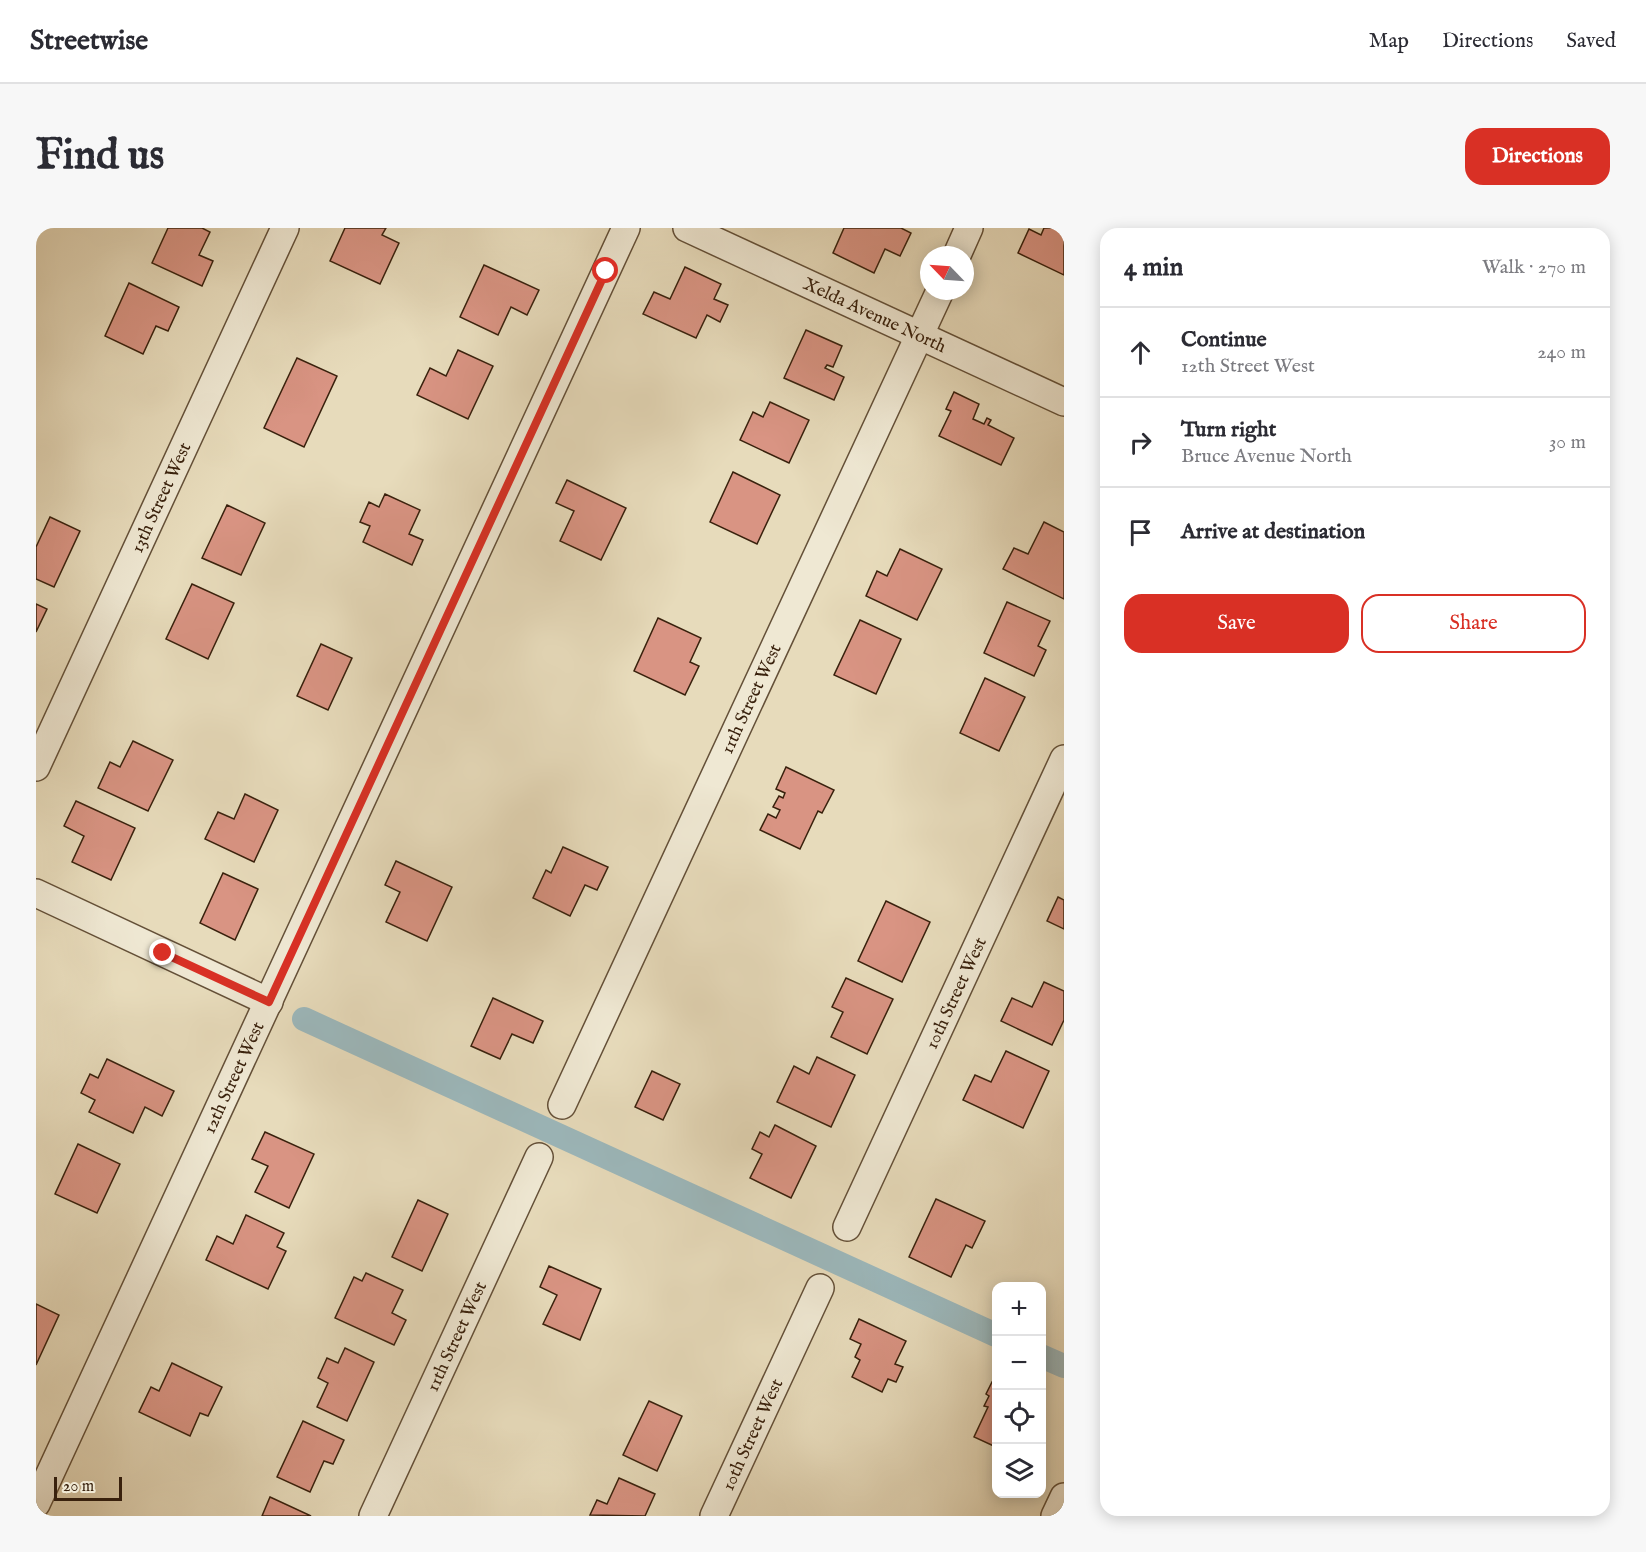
<!DOCTYPE html>
<html lang="en">
<head>
<meta charset="utf-8">
<style>
  :root { --surface:#fff; --page:#f7f7f7; --text:#2b2b33; --muted:#7c7c81; --line:#e1e1e2; --accent:#d93025 }
  body { margin:0; font-family:"IM FELL English",serif; background:var(--page); color:var(--text) }
  .controls { position:absolute; right:18px; bottom:18px; display:grid; overflow:hidden; border-radius:12px; box-shadow:0 3px 15px #0003 }
  .controls button { width:54px; height:54px; display:grid; place-items:center; padding:0; border:0; border-bottom:2px solid var(--line); background:var(--surface); color:var(--text); font:30px sans-serif }
  .compass { position:absolute; left:884px; top:18px; width:54px; height:54px; border-radius:50%; background:var(--surface); box-shadow:0 3px 15px #0003; rotate:295deg }
  .scale { position:absolute; left:18px; bottom:15px; width:68px; box-sizing:border-box; padding-left:6px; border:3px solid #39210d; border-top:0; font-size:16px; line-height:21px; white-space:nowrap; color:#39210d; -webkit-text-stroke:4px #efe8d3; paint-order:stroke }
  .stop { position:absolute; width:18px; height:18px; margin:-14px; border:4px solid #d93025; border-radius:50%; background:#fff }
  .stop.end { background:#d93025; border-color:#fff; box-shadow:0 2px 6px #0008 }
  .list { margin:0; padding:0; list-style:none }
  h2 { display:flex; justify-content:space-between; align-items:center; height:78px; margin:0; padding:0 24px; font-size:26px }
  h2 small { font-size:20px; font-weight:400; color:var(--muted) }
  .list li { display:grid; grid-template-columns:39px 1fr auto; gap:18px; align-items:center; box-sizing:border-box; height:90px; padding:0 24px; border-top:2px solid var(--line) }
  .list b { display:block; font-size:22px; white-space:nowrap }
  .list p { margin:0; font-size:20px; white-space:nowrap; color:var(--muted) }
  .list em { font-size:20px; font-style:normal; color:var(--muted) }
  .actions { display:flex; gap:12px; padding:18px 24px }
  .actions a { flex:1; padding:14px 0; border:2px solid var(--accent); border-radius:18px; text-align:center; font-size:21px; color:var(--accent) }
  .actions .main { background:var(--accent); color:#fff }
  .icon { flex:none; width:33px; height:33px; fill:none; stroke:currentColor; stroke-width:2; stroke-linecap:round; stroke-linejoin:round }
  .map { position:relative; flex:none; width:1028px; height:1288px; overflow:hidden; border-radius:18px }
  header { display:flex; align-items:center; gap:36px; box-sizing:border-box; height:84px; padding:0 30px; background:var(--surface); border-bottom:2px solid var(--line) }
  header strong { font-size:28px }
  nav { display:flex; gap:33px; margin-inline-start:auto; font-size:21px }
  .intro { display:flex; align-items:center; justify-content:space-between; box-sizing:border-box; height:144px; padding:0 36px }
  h1 { margin:0; font-size:42px }
  .button { padding:15px 27px; border-radius:18px; background:var(--accent); color:#fff; font-size:21px; font-weight:700 }
  main { display:flex; gap:36px; padding:0 36px }
  aside { flex:1; background:var(--surface); border-radius:18px; box-shadow:0 3px 15px #0003 }
  .map>svg:first-child { display:block }
</style>
</head>
<body>
<header>
<strong>Streetwise</strong>
<nav><a>Map</a><a>Directions</a><a>Saved</a></nav>
</header>
<div class="intro"><h1>Find us</h1><a class="button">Directions</a></div>
<main>
<div class="map">
<svg width="1028" height="1288" viewBox="0 0 1028 1288">
  <rect width="100%" height="100%" fill="#e7dbbb"/>
  <filter id="stains"><feTurbulence type="fractalNoise" baseFrequency=".00333" numOctaves="4"/><feColorMatrix values="0 0 0 0 .2 0 0 0 0 .09 0 0 0 0 .02 0 0 0 .5 -.17"/></filter>
  <radialGradient id="worn" r=".72"><stop offset=".6" stop-color="#630" stop-opacity="0"/><stop offset="1" stop-color="#630" stop-opacity=".3"/></radialGradient>
  <g fill="none" stroke-linecap="round" stroke-linejoin="round">
    <!-- canal -->
    <g stroke="#9cb8bc" stroke-width="24">
      <polyline points="268,791 960,1107"/>
      <polyline points="1005,1128 1028,1138"/>
    </g>
  </g>
  <!-- building -->
  <g fill="#d99483" stroke="#39210d" stroke-width="1.5">
    <polygon points="132,0 166,0 174,4 163,27 177,33 166,58 116,35"/>
    <polygon points="309,0 350,0 346,7 363,15 344,56 294,33"/>
    <polygon points="808,0 865,0 875,5 864,28 849,21 838,45 797,25"/>
    <polygon points="1008,0 1028,0 1028,47 982,25 993,1 1005,7"/>
    <polygon points="448,37 503,62 491,87 475,79 462,107 424,89"/>
    <polygon points="649,39 685,56 678,71 692,77 684,94 671,87 660,110 607,86 618,64 634,71"/>
    <polygon points="93,55 143,79 132,103 120,98 107,126 69,108"/>
    <polygon points="770,102 806,118 797,139 791,137 789,140 808,149 798,172 748,150"/>
    <polygon points="422,122 457,138 432,191 381,167 394,140 410,148"/>
    <polygon points="261,130 301,148 268,219 228,200"/>
    <polygon points="918,164 943,176 937,191 948,196 951,190 955,192 952,197 978,210 965,237 903,208 915,183 910,181"/>
    <polygon points="734,174 773,192 753,235 704,212 717,184 727,189"/>
    <polygon points="697,244 744,267 721,316 674,294"/>
    <polygon points="531,252 590,280 565,332 524,313 538,283 520,275"/>
    <polygon points="349,266 384,282 373,306 387,312 376,337 327,314 334,298 324,294 333,274 343,279"/>
    <polygon points="191,277 229,295 205,347 166,330"/>
    <polygon points="14,289 44,303 18,359 0,351 0,319"/>
    <polygon points="1008,294 1028,304 1028,371 967,341 978,320 992,326"/>
    <polygon points="864,321 906,341 881,392 830,368 841,343 851,348"/>
    <polygon points="156,356 198,375 172,431 130,411"/>
    <polygon points="971,374 1014,393 1002,418 1010,422 998,448 948,425"/>
    <polygon points="0,376 11,381 0,404"/>
    <polygon points="622,390 665,410 654,434 663,438 649,467 598,443"/>
    <polygon points="824,392 865,411 840,466 798,447"/>
    <polygon points="285,416 316,430 292,482 261,468"/>
    <polygon points="949,450 989,469 963,523 924,505"/>
    <polygon points="97,513 137,532 112,583 62,560 74,534 84,539"/>
    <polygon points="750,539 798,562 786,585 782,583 764,621 724,602 732,586 740,590 744,582 737,579 743,568 747,570 749,565 740,561"/>
    <polygon points="209,566 242,582 218,634 169,611 182,584 198,591"/>
    <polygon points="40,573 99,600 75,652 36,634 48,608 28,598"/>
    <polygon points="527,619 572,639 561,662 549,657 534,688 497,670 510,642 515,645"/>
    <polygon points="360,633 416,659 391,713 350,694 364,664 349,657"/>
    <polygon points="187,645 222,661 199,712 164,695"/>
    <polygon points="1022,669 1028,672 1028,701 1011,693"/>
    <polygon points="850,673 894,694 866,754 822,733"/>
    <polygon points="810,750 857,771 831,826 795,809 807,784 796,779"/>
    <polygon points="1008,754 1028,763 1028,792 1016,817 965,793 976,770 996,779"/>
    <polygon points="457,770 507,793 497,815 476,806 464,831 435,818"/>
    <polygon points="970,823 1013,843 987,900 927,872 939,847 955,854"/>
    <polygon points="781,829 819,847 795,899 741,874 758,838 773,846"/>
    <polygon points="71,831 138,863 126,888 109,879 97,905 53,884 59,872 45,865 54,846 62,850"/>
    <polygon points="616,843 644,856 627,892 599,879"/>
    <polygon points="739,897 780,918 755,970 714,950 726,926 716,921 724,904 733,909"/>
    <polygon points="229,904 278,926 253,980 219,964 232,938 216,931"/>
    <polygon points="42,916 84,936 61,985 19,966"/>
    <polygon points="900,971 949,993 936,1020 930,1017 915,1049 873,1029"/>
    <polygon points="382,972 412,986 386,1043 356,1029"/>
    <polygon points="210,987 248,1005 241,1019 250,1023 232,1061 170,1032 181,1008 197,1016"/>
    <polygon points="513,1038 565,1061 544,1112 507,1096 521,1067 504,1059"/>
    <polygon points="330,1045 367,1062 356,1085 370,1092 358,1117 299,1090 318,1049 326,1053"/>
    <polygon points="0,1076 23,1087 0,1137"/>
    <polygon points="823,1091 870,1113 859,1136 867,1139 860,1154 852,1151 846,1164 816,1149 824,1132 819,1129 825,1116 814,1111"/>
    <polygon points="309,1120 338,1134 311,1193 281,1179 292,1155 282,1150 291,1130 302,1135"/>
    <polygon points="136,1135 186,1159 172,1188 164,1185 154,1208 103,1184 115,1159 123,1163"/>
    <polygon points="956,1154 960,1156 960,1219 938,1209 952,1179 948,1178 953,1168 950,1166"/>
    <polygon points="613,1173 646,1188 621,1243 587,1227"/>
    <polygon points="267,1193 308,1212 297,1236 288,1233 274,1264 241,1249"/>
    <polygon points="583,1250 619,1266 609,1288 554,1287 561,1272 571,1276"/>
    <polygon points="234,1269 275,1288 226,1288"/>
  </g>
  <g fill="none" stroke-linecap="round" stroke-linejoin="round">
    <defs>
      <g id="street">
        <path id="s1" d="M651 0 1028 174"/>
        <polyline points="921,27 933,0"/>
        <path id="s2" d="M0 539 249 0"/>
        <polyline points="0,665 233,774"/>
        <path id="s3" d="M526 877 904 63"/>
        <path id="s4" d="M811 999 1028 531"/>
        <path id="s5" d="M0 1276 590 0"/>
        <path id="s6" d="M337 1288 503 929"/>
        <path id="s7" d="M678 1288 784 1060"/>
        <polyline points="1019,1288 1028,1269"/>
      </g>
    </defs>
    <!-- street casing -->
    <use href="#street" stroke="#645038" stroke-width="30"/>
    <!-- street -->
    <use href="#street" stroke="#efe8d3" stroke-width="27"/>
  </g>
  <g fill="none" stroke-linecap="round" stroke-linejoin="round">
    <!-- route -->
    <polyline stroke="#d93025" stroke-width="8" points="127,725 233,774 570,43"/>
  </g>
  <g text-anchor="middle" stroke-width="4.5" stroke-linejoin="round" paint-order="stroke">
    <!-- street labels -->
    <g font-size="18" fill="#39210d" stroke="#efe8d3">
      <text dy="6" stroke="none"><textPath href="#s1" startOffset="207">Xelda Avenue North</textPath></text>
      <text dy="6" stroke="none"><textPath href="#s2" startOffset="297">13th Street West</textPath></text>
      <text dy="6" stroke="none"><textPath href="#s3" startOffset="448">11th Street West</textPath></text>
      <text dy="6" stroke="none"><textPath href="#s4" startOffset="258">10th Street West</textPath></text>
      <text dy="6" stroke="none"><textPath href="#s5" startOffset="470">12th Street West</textPath></text>
      <text dy="6" stroke="none"><textPath href="#s6" startOffset="198">11th Street West</textPath></text>
      <text dy="6" stroke="none"><textPath href="#s7" startOffset="90">10th Street West</textPath></text>
    </g>
  </g>
  <rect width="100%" height="100%" filter="url(#stains)"/>
  <rect width="100%" height="100%" fill="url(#worn)"/>
</svg>
<div class="controls">
<button>+</button>
<button>−</button>
<button><svg class="icon" aria-label="locate" viewBox="0 0 24 24"><circle cx="12" cy="12" r="6"/><path d="M12 2v4M12 18v4M2 12h4M18 12h4"/></svg></button>
<button><svg class="icon" aria-label="layers" viewBox="0 0 24 24"><path d="M12 4l9 5-9 5-9-5zM3 14l9 5 9-5"/></svg></button>
</div>
<svg class="compass" viewBox="-18 -18 36 36"><path d="M0-13l5 13h-10z" fill="#e53935"/><path d="M0 13l5-13h-10z" fill="#7c7c81"/></svg>
<div class="scale">20 m</div>
<div class="stop" style="left:570px;top:43px"></div>
<div class="stop end" style="left:127px;top:725px"></div>
</div>
<aside>
<h2>4 min<small>Walk · 270 m</small></h2>
<ul class="list">
<li><svg class="icon" aria-label="ahead" viewBox="0 0 24 24"><path d="M12 20V5M6 11l6-6 6 6"/></svg><div><b>Continue</b><p>12th Street West</p></div><em>240 m</em></li>
<li><svg class="icon" aria-label="right" viewBox="0 0 24 24"><path d="M7 20v-9h11M14 6l5 5-5 5"/></svg><div><b>Turn right</b><p>Bruce Avenue North</p></div><em>30 m</em></li>
<li><svg class="icon" aria-label="arrive" viewBox="0 0 24 24"><path d="M6 21V4h12l-3 4 3 4H6"/></svg><div><b>Arrive at destination</b></div></li>
</ul>
<div class="actions"><a class="main">Save</a><a>Share</a></div>
</aside>
</main>
</body>
</html>
